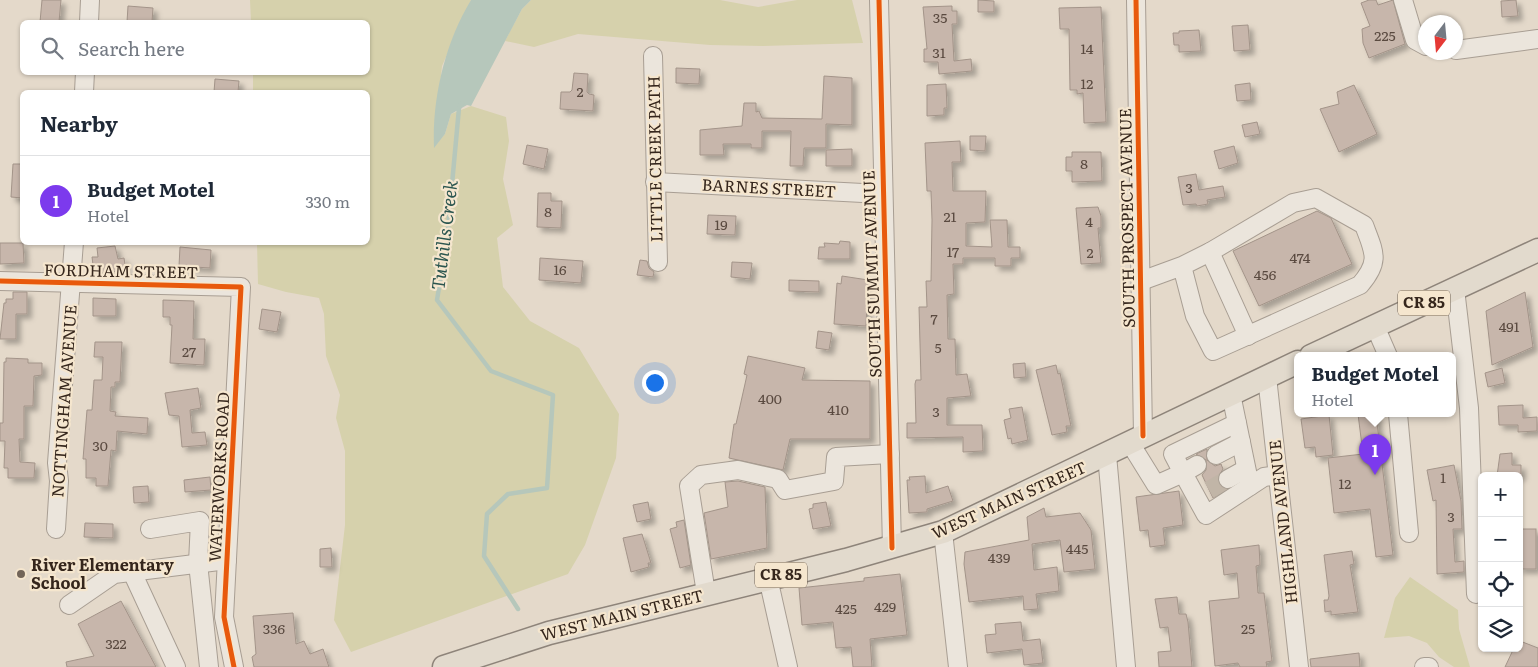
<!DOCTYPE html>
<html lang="en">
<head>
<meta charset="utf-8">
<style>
  :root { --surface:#fff; --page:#f6f6f7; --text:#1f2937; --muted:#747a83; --line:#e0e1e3; --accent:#7c3aed }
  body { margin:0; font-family:Literata,serif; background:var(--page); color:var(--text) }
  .controls { position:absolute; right:15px; bottom:15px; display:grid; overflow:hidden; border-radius:8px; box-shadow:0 1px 4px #0004 }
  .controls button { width:45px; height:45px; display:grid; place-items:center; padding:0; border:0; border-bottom:1px solid var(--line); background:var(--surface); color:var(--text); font:25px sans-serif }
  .compass { position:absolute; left:1418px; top:15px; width:45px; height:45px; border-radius:50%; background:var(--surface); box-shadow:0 1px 4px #0004; rotate:196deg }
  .you { position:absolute; left:654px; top:382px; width:18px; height:18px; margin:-12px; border:4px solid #fff; border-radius:50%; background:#1a73e8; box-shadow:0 0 0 8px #1a73e833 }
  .badge { display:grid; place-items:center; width:32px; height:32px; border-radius:50%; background:var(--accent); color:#fff; font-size:16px; font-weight:700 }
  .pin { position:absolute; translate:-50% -41px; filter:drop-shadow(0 1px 2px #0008) }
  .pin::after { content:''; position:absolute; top:26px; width:18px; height:15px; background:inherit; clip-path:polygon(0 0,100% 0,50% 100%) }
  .popup { position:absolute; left:1294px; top:352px; width:162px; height:65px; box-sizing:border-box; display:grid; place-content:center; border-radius:8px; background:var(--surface); filter:drop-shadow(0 1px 4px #0005); font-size:16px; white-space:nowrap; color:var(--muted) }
  .popup b { font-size:19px; color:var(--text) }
  .popup::after { content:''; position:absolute; left:50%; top:100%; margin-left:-10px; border:10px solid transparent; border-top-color:var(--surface) }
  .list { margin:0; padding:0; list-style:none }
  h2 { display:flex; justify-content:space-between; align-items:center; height:65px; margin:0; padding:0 20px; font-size:21px }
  h2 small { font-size:16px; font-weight:400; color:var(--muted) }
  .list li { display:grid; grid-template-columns:32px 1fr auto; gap:15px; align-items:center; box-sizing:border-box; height:90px; padding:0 20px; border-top:1px solid var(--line) }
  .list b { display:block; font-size:19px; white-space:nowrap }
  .list p { margin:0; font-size:16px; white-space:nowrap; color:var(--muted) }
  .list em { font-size:16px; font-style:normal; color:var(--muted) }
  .icon { flex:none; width:28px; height:28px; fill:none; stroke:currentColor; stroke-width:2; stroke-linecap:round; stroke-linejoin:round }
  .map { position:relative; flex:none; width:1538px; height:667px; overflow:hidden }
  .search { position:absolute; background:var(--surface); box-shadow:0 1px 4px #0004; left:20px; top:20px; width:350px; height:55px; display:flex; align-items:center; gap:12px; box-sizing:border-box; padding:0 18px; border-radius:8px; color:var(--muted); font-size:19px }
  .panel { position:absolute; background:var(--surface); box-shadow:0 1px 4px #0004; left:20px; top:90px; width:350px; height:155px; border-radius:8px }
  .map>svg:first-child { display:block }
</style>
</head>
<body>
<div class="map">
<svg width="1538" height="667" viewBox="0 0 1538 667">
  <defs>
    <filter id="shadow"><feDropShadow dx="4.5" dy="4.5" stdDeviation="2.5" flood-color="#0004"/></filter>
  </defs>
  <rect width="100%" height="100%" fill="#e4d9ca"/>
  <!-- green -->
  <g fill="#d6d1ac">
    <polygon points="250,0 471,0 442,66 434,147 445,134 451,114 471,106 506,117 509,141 503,179 513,225 497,238 503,287 530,321 579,348 619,414 616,458 585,545 568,574 351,652 334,620 345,525 345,451 336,418 340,395 326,356 324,314 319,298 286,292 258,284 257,243 368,242 368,92 253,92 253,73 368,72 368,22 251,22"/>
    <polygon points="531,0 720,0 758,7 797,0 852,0 863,43 763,46 710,45 578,34 534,47 505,41 522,9"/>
    <polygon points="1410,577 1458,610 1459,629 1470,667 1454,667 1439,657 1427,643 1409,636 1384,638 1395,598"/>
  </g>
  <!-- water -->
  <path fill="#b6c7bb" d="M471 0H531L522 9 471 106 467 105 451 114 445 134 434 148C432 98 445 43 471 0Z"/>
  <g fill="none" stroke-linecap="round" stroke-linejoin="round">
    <!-- stream -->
    <polyline stroke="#b6c7bb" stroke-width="4.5" points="462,103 459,108 447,239 437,300 491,371 553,395 547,488 508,494 487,514 484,556 518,609"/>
  </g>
  <!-- building -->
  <g fill="#c7b6ab" stroke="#a39489" filter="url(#shadow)">
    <polygon points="42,0 61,0 59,22 40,22"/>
    <polygon points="978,0 994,1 994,12 978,12"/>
    <polygon points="1369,0 1376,0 1378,5 1393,0 1405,44 1369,58 1363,43 1362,29 1370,26 1361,3"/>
    <polygon points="1516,0 1518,16 1502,17 1501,1"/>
    <polygon points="128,6 153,8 152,22 127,22"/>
    <polygon points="952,6 952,11 957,11 957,24 952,24 954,61 971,59 972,71 939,74 938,62 924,62 924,49 927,49 923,7"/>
    <polygon points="1101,7 1106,122 1084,123 1083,93 1077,94 1077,90 1070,90 1069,29 1060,29 1059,8"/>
    <polygon points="1248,25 1250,50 1234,51 1232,26"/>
    <polygon points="1199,30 1201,51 1179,52 1179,45 1174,45 1173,33 1179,33 1179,31"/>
    <polygon points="676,68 700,69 699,84 676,83"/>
    <polygon points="574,73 588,74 587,92 589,94 594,95 593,111 560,109 561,92 570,92 572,90"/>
    <polygon points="824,76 852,78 852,125 826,124 826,148 804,148 803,166 790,166 791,131 762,131 762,148 751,148 751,144 723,144 724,155 700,155 700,130 742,126 744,103 756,103 756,112 759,111 762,118 822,119"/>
    <polygon points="215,79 239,81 238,92 214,92"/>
    <polygon points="1250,83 1251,100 1237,101 1235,85"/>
    <polygon points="946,84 947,108 944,108 944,115 927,116 927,85"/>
    <polygon points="1354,85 1377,134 1339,152 1320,109 1339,104 1337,92"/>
    <polygon points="1257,122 1260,134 1245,137 1242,125"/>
    <polygon points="970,136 986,136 985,151 970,150"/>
    <polygon points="960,141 961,162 952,162 953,191 986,191 985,222 966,223 966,246 992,247 990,220 1007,220 1008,247 1020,247 1020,258 1011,258 1011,266 995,266 995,258 963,258 963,264 953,264 954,294 947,295 948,339 955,339 956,375 967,374 971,396 947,398 947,425 982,425 983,451 963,452 963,437 907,438 907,423 916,423 915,384 916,380 921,380 919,307 927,307 926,281 931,281 932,220 931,191 927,191 925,143"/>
    <polygon points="527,145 548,149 544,169 523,164"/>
    <polygon points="1234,146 1238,163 1219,169 1214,151"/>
    <polygon points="852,149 852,166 826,166 826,150"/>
    <polygon points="1072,152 1101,152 1102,181 1072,182 1072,171 1066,171 1066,157 1072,157"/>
    <polygon points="13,164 22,164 22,198 11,197"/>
    <polygon points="1196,174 1199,190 1223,186 1225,197 1207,200 1208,204 1197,206 1196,204 1183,205 1178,177"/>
    <polygon points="538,193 551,193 551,201 562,201 561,228 537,227"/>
    <polygon points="1098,207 1101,216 1101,228 1098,228 1101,263 1081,264 1076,208"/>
    <polygon points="1317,211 1331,218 1352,264 1259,306 1233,251"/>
    <polygon points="708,215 736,216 735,235 707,234"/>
    <polygon points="840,241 850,242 850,259 818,259 819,247 825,247 824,243 839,244"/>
    <polygon points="0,243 23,243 24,263 0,264"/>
    <polygon points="115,246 118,259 124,258 126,271 94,273 92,257 98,257 97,248"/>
    <polygon points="180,247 211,250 210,268 179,266"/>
    <polygon points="540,258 583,261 581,283 539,280"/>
    <polygon points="640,260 647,261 649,268 654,272 653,277 637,275"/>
    <polygon points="732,262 752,263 750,279 731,277"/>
    <polygon points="842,276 868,280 866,326 834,324 837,283 841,284"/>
    <polygon points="789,280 819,281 819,292 789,291"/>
    <polygon points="13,292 27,292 27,314 16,314 16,339 0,339 4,303 6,303 6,299 13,299"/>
    <polygon points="1525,292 1533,347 1492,365 1486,311"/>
    <polygon points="93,298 116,299 116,316 93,316"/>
    <polygon points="163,300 194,301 193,339 205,339 204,365 170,363 172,325 170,325 170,317 163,317"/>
    <polygon points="262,309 281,312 277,332 259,329"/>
    <polygon points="818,331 832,333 829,350 816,348"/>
    <polygon points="95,342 122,342 120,382 115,382 115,387 111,387 110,411 116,412 115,416 148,418 147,434 117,431 116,451 111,450 108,486 96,486 96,478 86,478 86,459 83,459 87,410 92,410 94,380 102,380 103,357 94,357"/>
    <polygon points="748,356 805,368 802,380 870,381 870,439 790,439 783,470 729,458 734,424 736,424 747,375 744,374"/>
    <polygon points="6,358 28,359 28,363 42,363 42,375 34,376 33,406 24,406 24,439 19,439 20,462 35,463 34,478 8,478 8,468 4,468 5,441 0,441 0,423 3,423 4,362 6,362"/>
    <polygon points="1025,363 1026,377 1014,378 1013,364"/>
    <polygon points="1056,365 1058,374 1060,373 1071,426 1066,426 1067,432 1052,435 1036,370"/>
    <polygon points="1502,368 1505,383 1488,387 1485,373"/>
    <polygon points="198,388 201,408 190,410 192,433 205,432 207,445 182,447 179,416 169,415 165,393"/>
    <polygon points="1523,405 1523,418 1537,417 1537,431 1518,432 1518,425 1499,425 1498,406"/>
    <polygon points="1022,407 1028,440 1012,444 1011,438 1008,439 1004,420 1011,418 1009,409"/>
    <polygon points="1358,414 1376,414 1393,555 1376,557 1370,509 1334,513 1328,458 1363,454"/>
    <polygon points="1329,415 1333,455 1316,457 1315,447 1305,448 1301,419"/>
    <polygon points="1207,449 1207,460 1215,466 1221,464 1223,469 1217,479 1219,485 1226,489 1213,498 1202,475 1206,470 1206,460 1196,454"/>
    <polygon points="1512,453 1512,465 1521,465 1521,476 1497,476 1500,454"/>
    <polygon points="1454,465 1461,501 1462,529 1453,529 1455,562 1464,561 1464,572 1437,574 1436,500 1433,501 1427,470"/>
    <polygon points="925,476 926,493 948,486 953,501 927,509 927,512 909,513 907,480 910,480 909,477"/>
    <polygon points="210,477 211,490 185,492 184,480"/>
    <polygon points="738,481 765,487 767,548 711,559 704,513 728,507 725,482"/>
    <polygon points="148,486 149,502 134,503 133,487"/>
    <polygon points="1179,491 1183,525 1163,528 1165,545 1150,547 1148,530 1140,531 1136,497"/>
    <polygon points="648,502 651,519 637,522 633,505"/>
    <polygon points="826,502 831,526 813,529 809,509 813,508 813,504"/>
    <polygon points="1044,508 1046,517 1080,513 1091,530 1095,569 1064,572 1060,540 1032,544 1034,570 1057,567 1059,591 1036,594 1038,609 1024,610 1023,596 969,602 964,564 965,552 1029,540 1027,517"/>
    <polygon points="684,520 691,565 680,568 670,529 677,527 676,522"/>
    <polygon points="85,523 113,524 113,538 84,537"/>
    <rect x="1519" y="529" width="17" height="40"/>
    <polygon points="642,534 651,563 648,563 649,567 631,572 623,538"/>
    <polygon points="1259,545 1260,565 1256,566 1258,593 1264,593 1272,661 1266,662 1267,667 1240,667 1238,663 1215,666 1209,601 1239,598 1237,573 1224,575 1221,550"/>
    <polygon points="331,548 332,567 320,567 320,549"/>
    <polygon points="1352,551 1354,564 1350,565 1358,612 1331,615 1331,611 1325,612 1324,600 1328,600 1329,596 1324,555"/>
    <polygon points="900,574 907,635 870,639 872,667 853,667 851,647 836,648 833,622 802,625 799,588 864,581 864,578"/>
    <polygon points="1177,597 1179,614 1186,614 1188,622 1192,667 1159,667 1158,652 1171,651 1168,627 1160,628 1155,599"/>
    <polygon points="121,601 156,667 67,667 66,662 94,656 78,624"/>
    <polygon points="293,613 296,644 304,641 310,654 323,649 329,667 254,667 252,657 256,654 253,616"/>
    <polygon points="1021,622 1023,641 1040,639 1043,663 1024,665 1022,649 987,653 985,635 996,634 995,624"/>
    <polygon points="1520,641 1538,648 1538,667 1505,667 1513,650 1516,651 1519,648"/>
    <polygon points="1359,653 1360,667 1311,667 1310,659"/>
  </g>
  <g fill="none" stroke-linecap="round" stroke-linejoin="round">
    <!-- minor-tunnel -->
    <polyline stroke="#c1b5a7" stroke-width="18" stroke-dasharray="18 9" stroke-linecap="butt" points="1209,490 1228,479"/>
    <defs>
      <g id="minor">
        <polyline points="879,0 892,548"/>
        <polyline points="1136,0 1143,436"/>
        <polyline points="1403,0 1415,40 1426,46"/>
        <polyline points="89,22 90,0"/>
        <polyline points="1456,50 1538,39"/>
        <polyline points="653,56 658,262"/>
        <polyline points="84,92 85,72"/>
        <polyline points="655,182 882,194"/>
        <polyline points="1210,252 1248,336"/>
        <polyline points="0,281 241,287 224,617 234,667"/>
        <path d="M1141 281 1182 266 1195 316 1213 351 1360 285C1381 261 1374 252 1364 225L1316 198 1293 203 1210 252 1182 266"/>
        <polyline points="1455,289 1469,408 1476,594"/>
        <polyline points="1375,326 1388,356"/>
        <polyline points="1267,377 1299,667"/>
        <polyline points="1231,394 1250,486"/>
        <polyline points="1398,414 1409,533"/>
        <polyline points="1130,443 1156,485 1183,473 1206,515 1264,477 1278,475"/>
        <polyline points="1107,455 1126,667"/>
        <polyline points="1216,455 1241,442"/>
        <polyline points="1197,465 1183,473 1173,454 1237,423"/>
        <polyline points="1228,479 1246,469"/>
        <polyline points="56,529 59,481 57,463 74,242"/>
        <polyline points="150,529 200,521 198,563 209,667"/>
        <polyline points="943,532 958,667"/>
        <polyline points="132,572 176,667"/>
        <polyline points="768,578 788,667"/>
        <polyline points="706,593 689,486 701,475 738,470 778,479 785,490 834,481 836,457 890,454"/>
        <polyline points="69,605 114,574 227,560"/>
        <polyline points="1424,667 1429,667"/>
      </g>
      <g id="major">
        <polyline points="1311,356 1538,250"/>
        <polyline points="444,667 549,633 846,560 943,532 1298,362"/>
      </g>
    </defs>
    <!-- minor casing -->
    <use href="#minor" stroke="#a89e93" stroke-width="20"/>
    <!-- major casing -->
    <use href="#major" stroke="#8e847a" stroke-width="25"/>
    <!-- minor -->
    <use href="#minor" stroke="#ebe5dc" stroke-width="18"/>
    <!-- major -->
    <use href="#major" stroke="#e2dacd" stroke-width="22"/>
    <defs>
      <g id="cycleway">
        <polyline points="879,0 892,548"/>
        <polyline points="1136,0 1143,436"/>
        <polyline points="0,281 241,287 224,617 234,667"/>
      </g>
    </defs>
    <!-- cycleway casing -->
    <use href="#cycleway" stroke="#f5e6ce" stroke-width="8"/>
    <!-- cycleway -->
    <use href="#cycleway" stroke="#e8590c" stroke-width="5"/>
  </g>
  <!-- markers -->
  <circle fill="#726559" stroke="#f5e6ce" stroke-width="2" cx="21" cy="574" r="5"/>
  <g text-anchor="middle" stroke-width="4.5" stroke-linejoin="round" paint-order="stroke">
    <!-- number labels -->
    <g font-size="14" fill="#5a4a40">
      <text x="940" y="23">35</text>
      <text x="1385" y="41">225</text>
      <text x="1087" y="54">14</text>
      <text x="939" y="58">31</text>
      <text x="1087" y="89">12</text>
      <text x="580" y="97">2</text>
      <text x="1084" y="169">8</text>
      <text x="1189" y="193">3</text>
      <text x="548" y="217">8</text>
      <text x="950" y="222">21</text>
      <text x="1089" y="227">4</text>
      <text x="721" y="230">19</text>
      <text x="953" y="257">17</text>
      <text x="1090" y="258">2</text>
      <text x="1300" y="263">474</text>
      <text x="560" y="275">16</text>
      <text x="1265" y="280">456</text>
      <text x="934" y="324">7</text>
      <text x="1509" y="332">491</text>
      <text x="938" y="353">5</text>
      <text x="189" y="357">27</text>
      <text x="770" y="404">400</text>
      <text x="838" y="415">410</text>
      <text x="936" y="417">3</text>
      <text x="100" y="451">30</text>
      <text x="1443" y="483">1</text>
      <text x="1345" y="489">12</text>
      <text x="1451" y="522">3</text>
      <text x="1077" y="554">445</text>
      <text x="999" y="563">439</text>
      <text x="885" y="612">429</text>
      <text x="846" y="614">425</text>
      <text x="274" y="634">336</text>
      <text x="1248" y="634">25</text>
      <text x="116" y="649">322</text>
    </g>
    <!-- shield labels -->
    <g fill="#f5e6ce" stroke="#6f6051" stroke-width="1">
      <rect x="1398" y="290.5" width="52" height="25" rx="4"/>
      <rect x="755" y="562.5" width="52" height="25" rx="4"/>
    </g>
    <g font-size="15" font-weight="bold" fill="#35261c">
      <text x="1424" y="308">CR 85</text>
      <text x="781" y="580">CR 85</text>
    </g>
    <!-- street labels -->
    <g font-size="16" fill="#35261c" stroke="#f5e6ce">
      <text transform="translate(655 159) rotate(-91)" y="6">LITTLE CREEK PATH</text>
      <text transform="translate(769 188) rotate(3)" y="6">BARNES STREET</text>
      <text transform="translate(1127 218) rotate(-91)" y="6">SOUTH PROSPECT AVENUE</text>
      <text transform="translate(121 271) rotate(1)" y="6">FORDHAM STREET</text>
      <text transform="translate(872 274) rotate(-92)" y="6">SOUTH SUMMIT AVENUE</text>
      <text transform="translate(64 401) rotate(-86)" y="6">NOTTINGHAM AVENUE</text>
      <text transform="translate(219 477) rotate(-87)" y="6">WATERWORKS ROAD</text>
      <text transform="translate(1009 500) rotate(-24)" y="6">WEST MAIN STREET</text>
      <text transform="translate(1283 522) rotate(-96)" y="6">HIGHLAND AVENUE</text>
      <text transform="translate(622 615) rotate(-14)" y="6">WEST MAIN STREET</text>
    </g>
    <!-- poi labels -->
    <g font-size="16" font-weight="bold" fill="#35261c" stroke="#f5e6ce" text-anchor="start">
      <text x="31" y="571">River Elementary<tspan x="31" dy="18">School</tspan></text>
    </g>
    <!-- water labels -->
    <g font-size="18" font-style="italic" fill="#2b554f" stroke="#f5e6ce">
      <text transform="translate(445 235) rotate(-83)" y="6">Tuthills Creek</text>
    </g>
  </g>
</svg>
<div class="controls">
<button>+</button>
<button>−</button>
<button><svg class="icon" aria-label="locate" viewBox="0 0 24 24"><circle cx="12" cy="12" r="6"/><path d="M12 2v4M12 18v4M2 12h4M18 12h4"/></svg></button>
<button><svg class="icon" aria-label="layers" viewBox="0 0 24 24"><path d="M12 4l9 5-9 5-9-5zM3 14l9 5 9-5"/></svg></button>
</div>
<svg class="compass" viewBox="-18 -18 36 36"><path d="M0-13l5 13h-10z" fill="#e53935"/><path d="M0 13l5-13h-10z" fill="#747a83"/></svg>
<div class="you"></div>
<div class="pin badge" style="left:1375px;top:475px">1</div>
<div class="popup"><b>Budget Motel</b>Hotel</div>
<div class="search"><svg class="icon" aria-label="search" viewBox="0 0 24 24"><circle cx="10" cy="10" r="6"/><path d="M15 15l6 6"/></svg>Search here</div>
<section class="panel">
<h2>Nearby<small></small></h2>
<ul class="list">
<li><span class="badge">1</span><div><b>Budget Motel</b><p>Hotel</p></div><em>330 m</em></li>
</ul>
</section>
</div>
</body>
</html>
